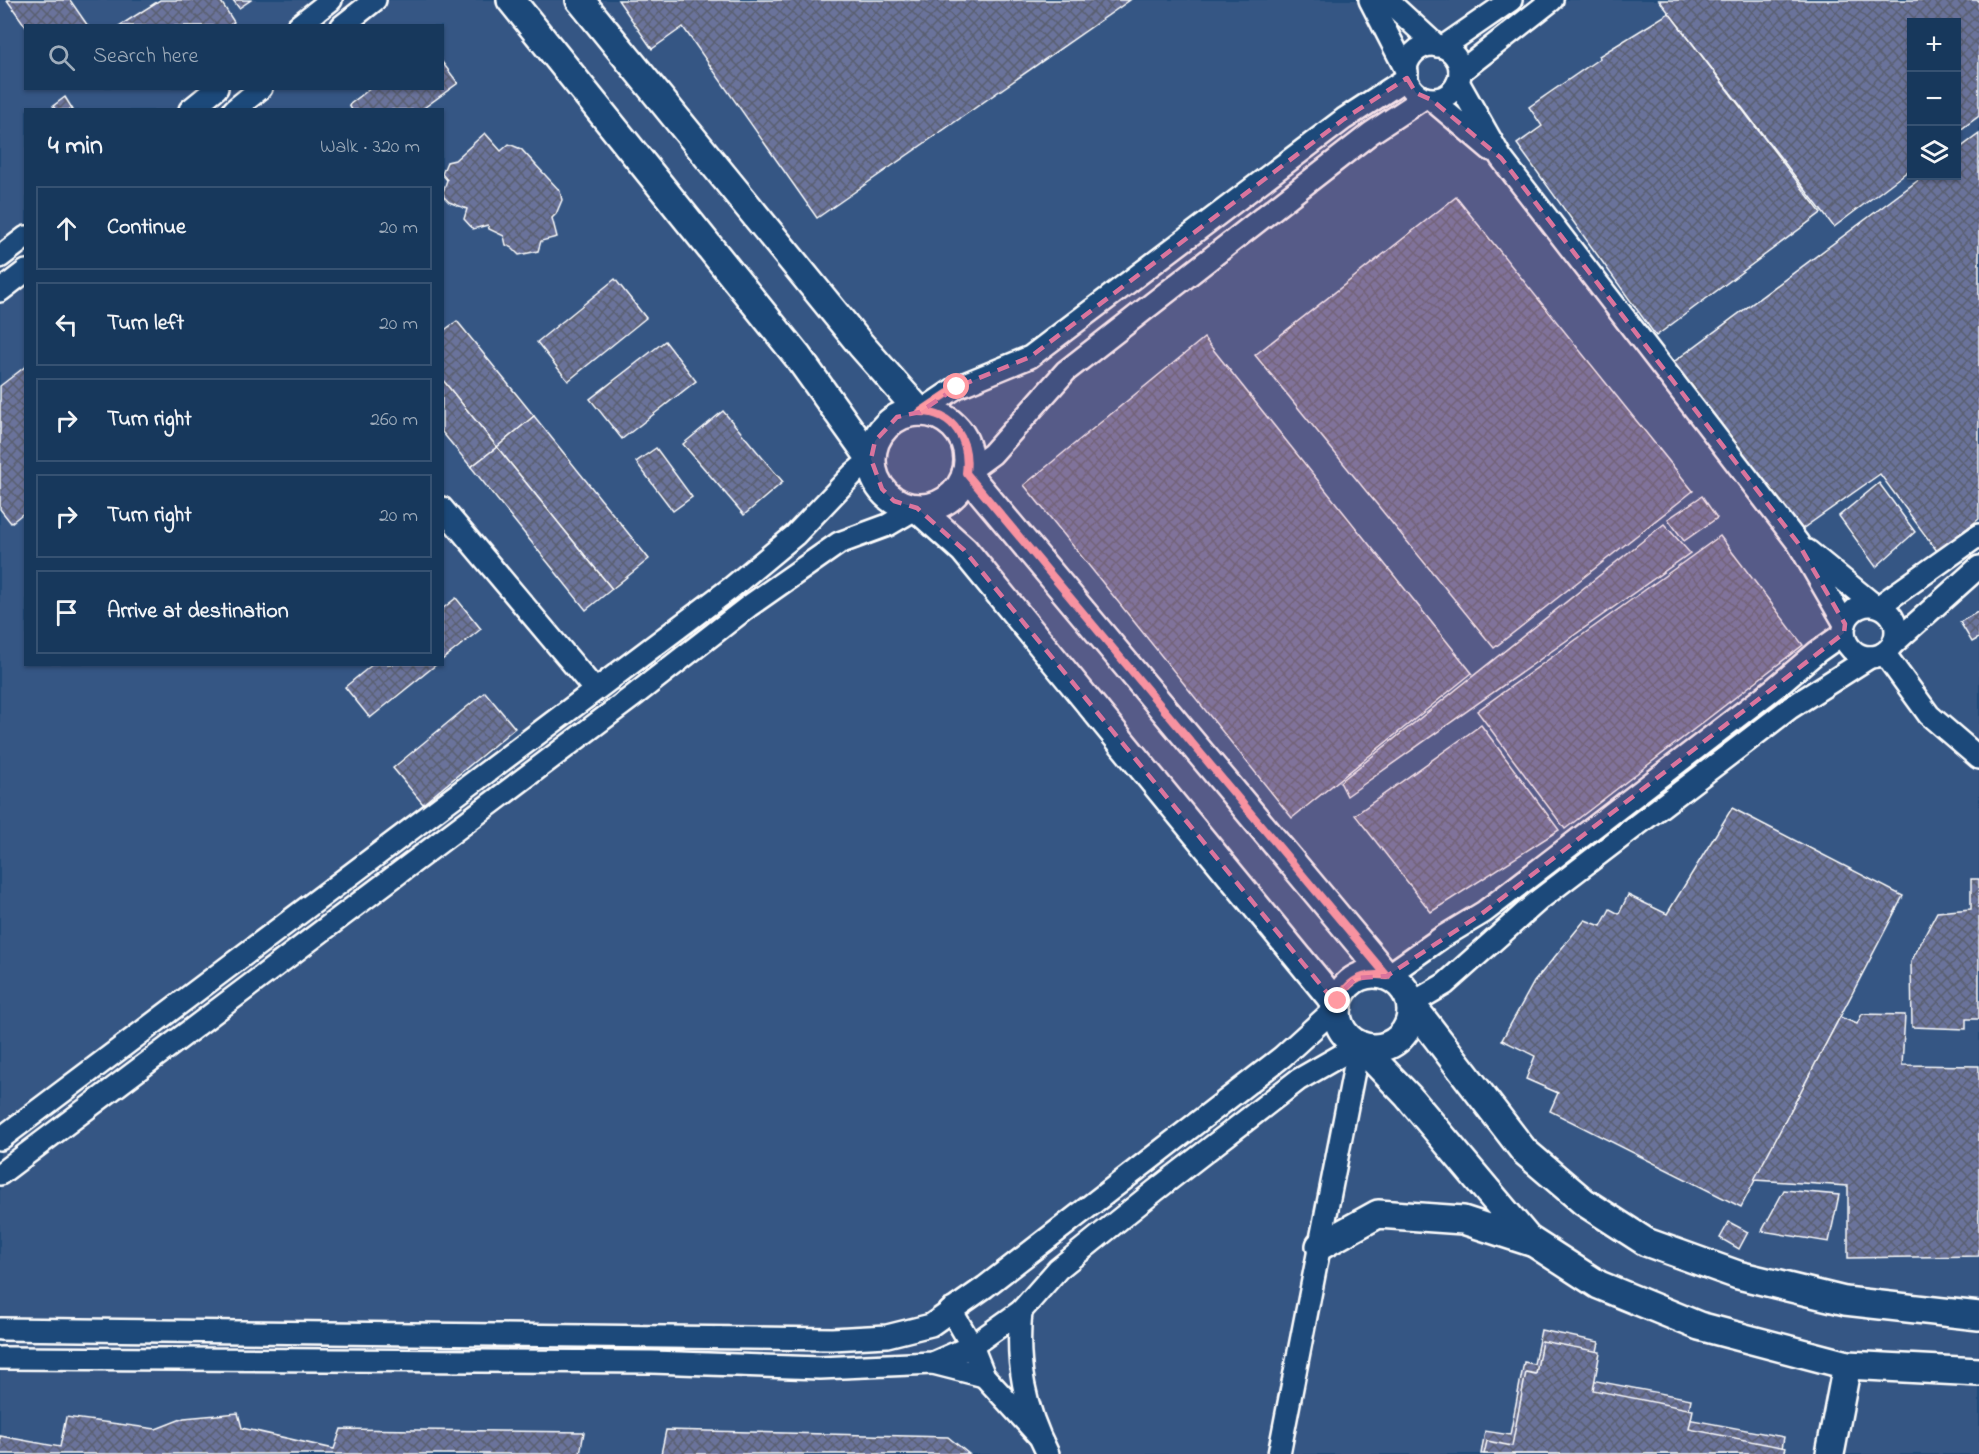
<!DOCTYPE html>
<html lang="en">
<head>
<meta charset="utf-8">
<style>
  :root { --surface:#17385c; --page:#244365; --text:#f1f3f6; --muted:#9eacbb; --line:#365272 }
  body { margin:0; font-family:"Indie Flower",sans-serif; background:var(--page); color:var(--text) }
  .controls { position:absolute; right:18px; top:18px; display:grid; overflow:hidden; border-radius:0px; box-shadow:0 2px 4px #0004 }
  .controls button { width:54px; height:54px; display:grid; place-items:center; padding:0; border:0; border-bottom:2px solid var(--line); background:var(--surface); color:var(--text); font:30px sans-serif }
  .stop { position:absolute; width:18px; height:18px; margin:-14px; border:4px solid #ff9aa2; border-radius:50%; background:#fff }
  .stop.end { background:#ff9aa2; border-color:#fff; box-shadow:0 2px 6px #0008 }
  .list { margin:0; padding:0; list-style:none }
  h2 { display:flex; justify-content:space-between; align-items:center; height:78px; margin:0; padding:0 24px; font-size:26px }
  h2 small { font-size:20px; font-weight:400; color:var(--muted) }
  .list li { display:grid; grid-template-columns:39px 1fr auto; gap:18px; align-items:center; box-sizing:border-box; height:84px; margin:0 12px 12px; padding:0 12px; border:2px solid var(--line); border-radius:0px }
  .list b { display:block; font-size:22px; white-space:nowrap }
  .list em { font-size:20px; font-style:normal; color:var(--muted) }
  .icon { flex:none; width:33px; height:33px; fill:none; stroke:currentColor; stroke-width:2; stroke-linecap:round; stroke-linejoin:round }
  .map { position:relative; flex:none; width:1979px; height:1454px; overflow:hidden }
  .search { position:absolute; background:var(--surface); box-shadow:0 2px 4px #0004; left:24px; top:24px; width:420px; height:66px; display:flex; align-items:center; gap:15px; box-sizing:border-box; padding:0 21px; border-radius:0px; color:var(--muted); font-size:22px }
  .panel { position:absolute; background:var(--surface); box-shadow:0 2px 4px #0004; left:24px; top:108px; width:420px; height:558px; border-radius:0px }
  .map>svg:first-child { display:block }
</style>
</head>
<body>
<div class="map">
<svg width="1979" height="1454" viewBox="0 0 1979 1454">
  <defs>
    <pattern id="building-cross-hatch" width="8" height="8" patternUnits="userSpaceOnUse" patternTransform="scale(1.5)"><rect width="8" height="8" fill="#6a739b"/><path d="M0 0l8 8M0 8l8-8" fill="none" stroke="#5a5e70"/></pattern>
  </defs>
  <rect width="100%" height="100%" fill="#1f4a7a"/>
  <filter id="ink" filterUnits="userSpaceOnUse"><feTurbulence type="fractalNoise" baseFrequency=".0167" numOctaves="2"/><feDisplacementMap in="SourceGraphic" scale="12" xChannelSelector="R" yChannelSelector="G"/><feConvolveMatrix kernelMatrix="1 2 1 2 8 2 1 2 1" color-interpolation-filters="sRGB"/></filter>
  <g filter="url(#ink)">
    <!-- built -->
    <path fill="#365684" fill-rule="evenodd" d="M0 0H1979V1454H0ZM1912 22H1956V176H1912ZM26 26H442V88H26ZM26 110H442V664H26Z"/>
    <!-- building -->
    <g fill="url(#building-cross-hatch)" stroke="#fff" stroke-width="1.5">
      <polygon points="7,0 70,0 88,26 26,26 26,27"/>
      <polygon points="160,0 220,0 234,22 228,26 119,26"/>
      <polygon points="233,0 251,0 239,8"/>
      <polygon points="618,0 1130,0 817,218 683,27 652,49"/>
      <polygon points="1659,0 1979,0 1979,116 1956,133 1956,22 1912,22 1912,168 1834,227"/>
      <polygon points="1669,13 1821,213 1656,336 1517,144 1542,126 1529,107 1600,58 1599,56"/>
      <polygon points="442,62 458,83 421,110 352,110 349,105 371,88 442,88"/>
      <polygon points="65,97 73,110 56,110 53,106"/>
      <polygon points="485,133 501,151 509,144 521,149 560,191 562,200 556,214 552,218 557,237 541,241 538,251 519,255 512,248 506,245 504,236 489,229 488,225 473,229 464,219 467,209 449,202 444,197 443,192 447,180 442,174 447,162 455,160"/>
      <polygon points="1979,134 1979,519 1937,551 1880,474 1802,529 1671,364 1924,176 1956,176 1956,151"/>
      <polygon points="1456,197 1693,491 1494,648 1255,355"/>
      <polygon points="615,279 646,318 568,381 537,342"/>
      <polygon points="457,321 534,416 497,447 442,379 442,332"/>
      <polygon points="1204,338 1472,673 1292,818 1024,485"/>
      <polygon points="665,341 696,381 622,439 590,399"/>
      <polygon points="26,366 26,511 11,523 0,509 0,386"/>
      <polygon points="442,379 497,447 471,467 442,432"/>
      <polygon points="723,411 783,482 744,515 683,444"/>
      <polygon points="534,416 649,559 612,589 497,447"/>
      <polygon points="497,447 612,589 586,610 471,467"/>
      <polygon points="656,448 692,497 673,511 636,462"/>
      <polygon points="1879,483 1915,532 1876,567 1839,516"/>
      <polygon points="1702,496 1717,518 1684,541 1668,519"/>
      <polygon points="1664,524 1690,553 1347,796 1340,782"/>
      <polygon points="1720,536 1803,645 1565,829 1477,711"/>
      <polygon points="456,598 481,629 442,660 442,609"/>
      <polygon points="1979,611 1979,638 1972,642 1960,622"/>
      <polygon points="373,664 437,664 370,718 345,687"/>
      <polygon points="485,692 515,728 423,804 393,768"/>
      <polygon points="1481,725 1559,830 1431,912 1355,815"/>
      <polygon points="1732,808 1903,896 1741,1207 1550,1111 1558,1093 1526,1079 1535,1056 1502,1040 1534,982 1585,920 1601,926 1610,909 1619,914 1628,895 1667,914"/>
      <polygon points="1971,879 1979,879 1979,1019 1966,1019 1966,1029 1912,1027 1911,962 1937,912 1971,909"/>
      <polygon points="1862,1014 1905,1015 1902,1065 1979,1066 1979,1256 1848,1258 1848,1186 1754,1180 1840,1017 1857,1024"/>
      <polygon points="1784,1190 1839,1195 1829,1242 1762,1231"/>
      <polygon points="1729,1222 1748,1232 1739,1249 1720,1238"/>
      <polygon points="1541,1330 1599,1342 1591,1380 1691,1399 1687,1419 1784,1437 1781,1454 1481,1454 1485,1431 1510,1435 1524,1362 1534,1364"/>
      <polygon points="1542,1341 1600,1352 1593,1390 1693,1410 1689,1429 1786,1448 1784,1454 1484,1454 1487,1441 1512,1446 1526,1372 1536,1374"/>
      <polygon points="238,1413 242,1428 334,1449 341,1429 584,1432 580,1454 0,1454 0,1436 60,1447 66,1417 156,1429 184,1418"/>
      <polygon points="666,1430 948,1437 969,1454 661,1454"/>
    </g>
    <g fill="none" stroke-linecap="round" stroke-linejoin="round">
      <defs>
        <g id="minor">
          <polyline points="1370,0 1407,72"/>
          <polyline points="1387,0 1437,46"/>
          <polyline points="298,26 331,0"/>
          <polyline points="342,26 375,0"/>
          <circle cx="1433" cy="72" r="27"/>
          <polyline points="1443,47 1511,0"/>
          <polyline points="1460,72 1552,0"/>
          <polyline points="1458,82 1501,158 1798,543 1845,624"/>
          <polyline points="1432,100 1491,150"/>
          <polyline points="190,110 217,88"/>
          <polyline points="234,110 261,88"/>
          <polyline points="0,257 26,237"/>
          <polyline points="0,291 26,271"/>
          <polyline points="920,412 957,387 1030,357 1344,119 1407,78"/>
          <polyline points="966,473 992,454 1066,371 1371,133 1424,98"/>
          <polyline points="442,508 595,690"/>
          <polyline points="1808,551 1874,605"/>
          <circle cx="1870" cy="631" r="26"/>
          <polyline points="1879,606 1979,535"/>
          <polyline points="1894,643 1979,567"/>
          <polyline points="1884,653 1929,715 1979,758"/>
          <polyline points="1387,976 1441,938 1484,912 1776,687 1817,652 1844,633"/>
          <polyline points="1411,1004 1445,984 1539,900 1790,708 1870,657"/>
          <polyline points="0,1139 731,588 795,535 853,474 871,459"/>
          <polyline points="0,1174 632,697 749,606 839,543 888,525 917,508"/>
          <polyline points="951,1310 972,1346 984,1376 1038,1435"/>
          <path d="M1021 1311C1016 1363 1024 1407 1048 1454"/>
          <polyline points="0,1329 832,1339 887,1336 931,1325 985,1287 1282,1057 1338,1006"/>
          <polyline points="0,1358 652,1362 820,1368 933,1363 972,1346 1021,1311 1058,1269 1156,1190 1298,1080 1359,1045"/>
          <polyline points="933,1363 984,1376"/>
          <polyline points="1279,1454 1359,1045"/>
        </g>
        <g id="tertiary">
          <polyline points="511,0 798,357 871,459"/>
          <polyline points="580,0 861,345 920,412"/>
          <circle cx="920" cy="460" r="48"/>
          <polyline points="966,473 1387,976"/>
          <polyline points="917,508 964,550 1338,1006"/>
          <circle cx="1374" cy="1011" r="37"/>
          <polyline points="1411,1004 1524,1151 1584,1202 1646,1242 1738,1275 1845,1301 1979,1316"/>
          <polyline points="1359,1045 1408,1096 1528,1239 1599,1285 1699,1326 1847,1365 1979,1372"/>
          <polyline points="1320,1246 1378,1214 1463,1220 1531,1242"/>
          <polyline points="1830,1454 1847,1365"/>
        </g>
      </defs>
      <!-- minor casing -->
      <use href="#minor" stroke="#fff" stroke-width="26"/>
      <!-- tertiary casing -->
      <use href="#tertiary" stroke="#fff" stroke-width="32"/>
      <!-- minor -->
      <use href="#minor" stroke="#1f4a7a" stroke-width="21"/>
      <!-- tertiary -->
      <use href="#tertiary" stroke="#1f4a7a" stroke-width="27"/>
    </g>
  </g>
  <g fill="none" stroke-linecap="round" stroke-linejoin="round" filter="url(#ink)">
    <!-- route -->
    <path stroke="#ff9aa2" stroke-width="8" d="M957 387 920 412C955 412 970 442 966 473L1387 976C1364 972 1348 980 1338 1001"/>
  </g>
  <!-- marked area -->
  <path fill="#da749d" fill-opacity="0.2" stroke="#da749d" stroke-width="4.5" stroke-dasharray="12 8" stroke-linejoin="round" d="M1407 78 1416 93 1432 100 1501 158 1798 543 1845 624 1844 633 1484 912 1387 976 1356 978 1344 989 1338 1006 964 550 917 508 894 501 882 489 871 459 875 441 897 417 920 412 957 387 1030 357 1344 119Z"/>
</svg>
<div class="controls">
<button>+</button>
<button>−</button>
<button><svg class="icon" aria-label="layers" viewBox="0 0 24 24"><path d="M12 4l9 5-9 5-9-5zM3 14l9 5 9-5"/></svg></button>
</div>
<div class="stop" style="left:957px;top:387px"></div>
<div class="stop end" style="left:1338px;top:1001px"></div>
<div class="search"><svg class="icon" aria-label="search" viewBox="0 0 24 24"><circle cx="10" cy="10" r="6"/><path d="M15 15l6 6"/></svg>Search here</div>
<section class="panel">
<h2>4 min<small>Walk · 320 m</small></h2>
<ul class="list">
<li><svg class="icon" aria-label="ahead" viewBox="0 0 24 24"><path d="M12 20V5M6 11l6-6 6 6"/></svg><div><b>Continue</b></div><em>20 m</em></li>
<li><svg class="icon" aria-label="left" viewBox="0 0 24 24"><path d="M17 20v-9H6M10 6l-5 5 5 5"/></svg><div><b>Turn left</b></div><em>20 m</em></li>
<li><svg class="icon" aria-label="right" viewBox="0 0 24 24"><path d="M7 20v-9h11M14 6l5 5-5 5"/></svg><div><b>Turn right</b></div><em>260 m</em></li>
<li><svg class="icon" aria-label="right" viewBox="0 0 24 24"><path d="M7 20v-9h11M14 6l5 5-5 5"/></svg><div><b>Turn right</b></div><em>20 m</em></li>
<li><svg class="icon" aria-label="arrive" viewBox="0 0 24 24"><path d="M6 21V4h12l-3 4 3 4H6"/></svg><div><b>Arrive at destination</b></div></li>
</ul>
</section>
</div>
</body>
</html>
